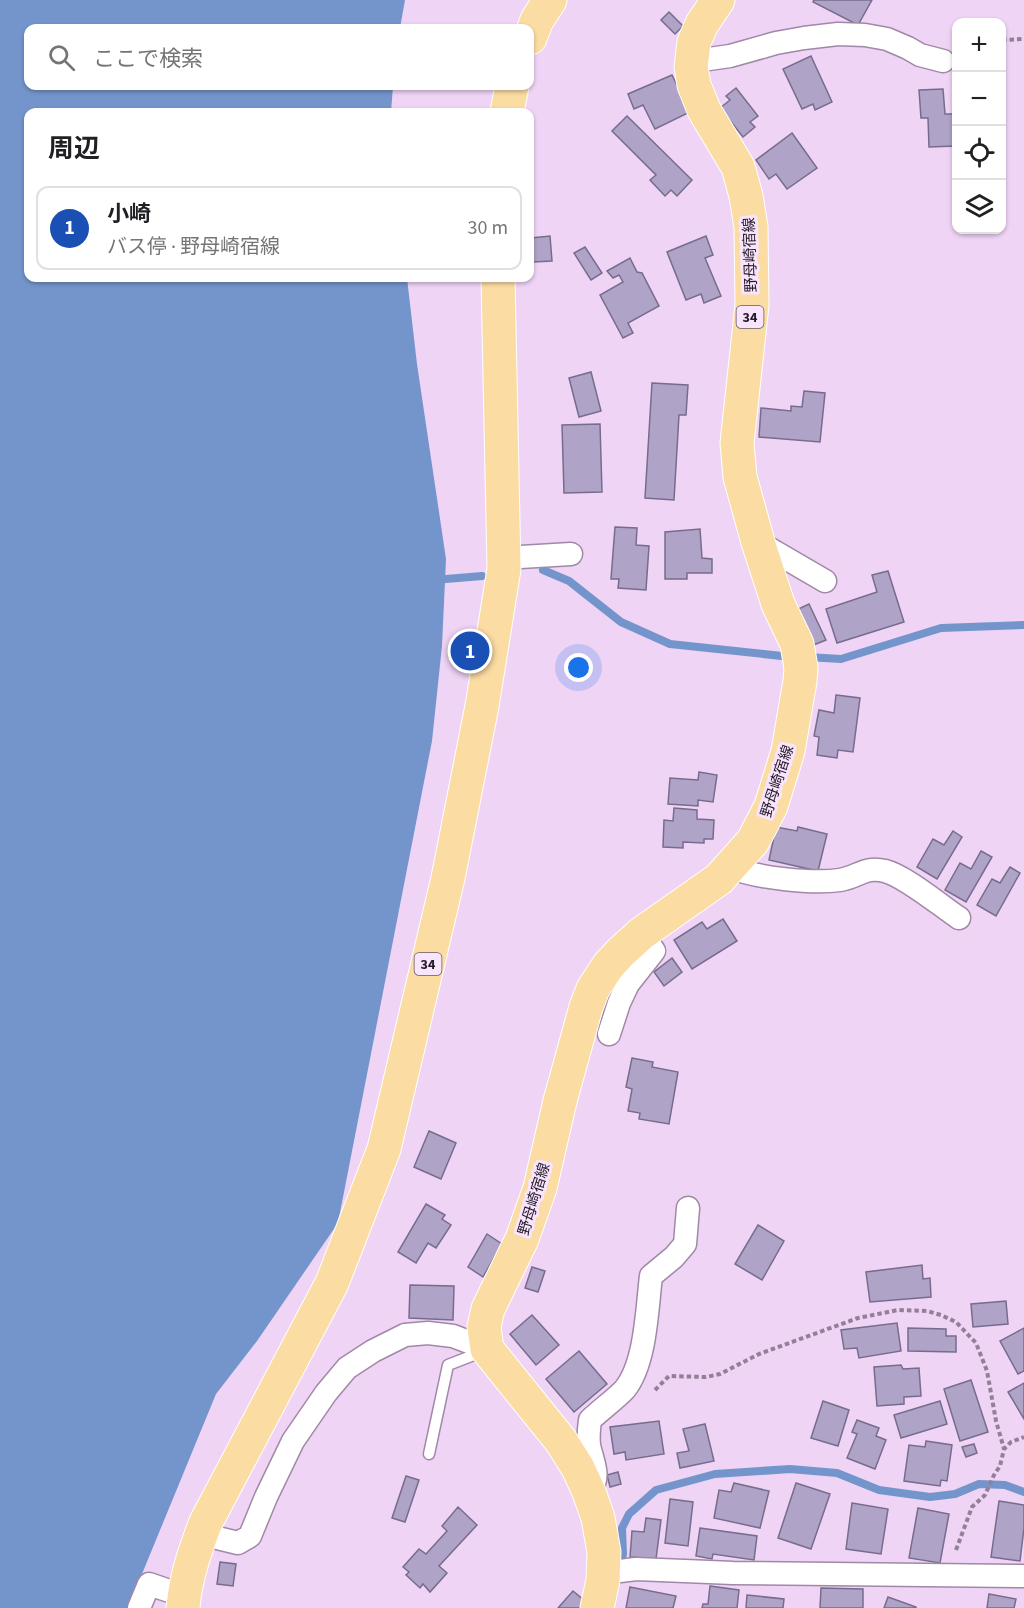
<!DOCTYPE html>
<html lang="ja">
<head>
<meta charset="utf-8">
<style>
  :root { --surface:#fff; --page:#f2f2f2; --text:#202124; --muted:#757577; --line:#e0e0e0; --accent:#287113 }
  body { margin:0; font-family:"Source Sans 3","Noto Sans JP",sans-serif; background:var(--page); color:var(--text) }
  .controls { position:absolute; right:18px; top:18px; display:grid; overflow:hidden; border-radius:12px; box-shadow:0 2px 4px #0004 }
  .controls button { width:54px; height:54px; display:grid; place-items:center; padding:0; border:0; border-bottom:2px solid var(--line); background:var(--surface); color:var(--text); font:30px sans-serif }
  .you { position:absolute; left:579px; top:668px; width:21px; height:21px; margin:-15px; border:4px solid #fff; border-radius:50%; background:#1a73e8; box-shadow:0 0 0 9px #1a73e833 }
  .badge { display:grid; place-items:center; width:39px; height:39px; border-radius:50%; background:var(--accent); color:#fff; font-size:20px; font-weight:700 }
  .pin { position:absolute; translate:-50% -50%; border:3px solid #fff; box-shadow:0 2px 6px #0006 }
  .list { margin:0; padding:0; list-style:none }
  h2 { display:flex; justify-content:space-between; align-items:center; height:78px; margin:0; padding:0 24px; font-size:26px }
  h2 small { font-size:20px; font-weight:400; color:var(--muted) }
  .list li { display:grid; grid-template-columns:39px 1fr auto; gap:18px; align-items:center; box-sizing:border-box; height:84px; margin:0 12px 12px; padding:0 12px; border:2px solid var(--line); border-radius:12px }
  .list b { display:block; font-size:22px; white-space:nowrap }
  .list p { margin:0; font-size:20px; white-space:nowrap; color:var(--muted) }
  .list em { font-size:20px; font-style:normal; color:var(--muted) }
  .icon { flex:none; width:33px; height:33px; fill:none; stroke:currentColor; stroke-width:2; stroke-linecap:round; stroke-linejoin:round }
  .map { position:relative; flex:none; width:1024px; height:1608px; overflow:hidden }
  .search { position:absolute; background:var(--surface); box-shadow:0 2px 4px #0004; left:24px; top:24px; width:510px; height:66px; display:flex; align-items:center; gap:15px; box-sizing:border-box; padding:0 21px; border-radius:12px; color:var(--muted); font-size:22px }
  .panel { position:absolute; background:var(--surface); box-shadow:0 2px 4px #0004; left:24px; top:108px; width:510px; height:174px; border-radius:12px }
  .map>svg:first-child { display:block }
</style>
</head>
<body>
<div class="map">
<svg width="1024" height="1608" viewBox="0 0 1024 1608">
  <rect width="100%" height="100%" fill="#efd4f5"/>
  <!-- water -->
  <polygon fill="#7495cc" points="0,0 405,0 400,28 28,28 28,86 393,86 391,112 28,112 28,278 407,278 417,364 446,559 442,646 432,741 338,1223 257,1341 216,1394 128,1608 0,1608"/>
  <g fill="none" stroke-linecap="round" stroke-linejoin="round">
    <!-- stream -->
    <g stroke="#7495cc" stroke-width="8">
      <polyline points="543,570 569,581 621,622 670,644 791,657"/>
      <polyline points="434,580 482,576"/>
      <polyline points="807,657 841,659 941,628 1024,625"/>
      <polyline points="620,1569 623,1554 622,1528 629,1514 656,1490 715,1474 790,1469 837,1473 879,1490 930,1497 955,1494 979,1484 1005,1485 1024,1492"/>
    </g>
  </g>
  <!-- building -->
  <g fill="#afa3c7" stroke="#776c8d" stroke-width="1.5">
    <polygon points="814,0 872,0 858,25 813,2"/>
    <polygon points="669,12 683,26 675,34 661,20"/>
    <polygon points="811,56 832,102 815,110 813,104 802,109 783,69"/>
    <polygon points="672,75 690,112 655,129 643,105 634,109 628,94"/>
    <polygon points="736,88 758,116 750,122 755,127 743,137 720,108 730,100 726,96"/>
    <polygon points="943,89 945,114 956,114 956,146 929,147 928,118 921,118 919,90"/>
    <polygon points="627,116 692,180 677,196 671,190 665,196 650,180 656,175 612,131"/>
    <polygon points="792,133 817,168 787,189 776,174 769,179 756,160"/>
    <polygon points="550,236 552,261 533,262 531,238"/>
    <polygon points="706,236 713,255 705,258 721,296 704,303 701,294 686,300 667,252"/>
    <polygon points="585,247 602,273 591,280 574,253"/>
    <polygon points="630,258 637,272 642,273 659,306 628,323 633,333 623,338 600,295 623,282 619,275 613,278 607,271"/>
    <polygon points="591,372 601,411 579,417 569,378"/>
    <polygon points="652,383 688,385 686,415 679,415 674,500 645,498"/>
    <polygon points="804,391 825,393 820,442 759,437 761,408 791,411 791,406 802,407"/>
    <polygon points="600,424 602,492 564,493 562,425"/>
    <polygon points="615,527 637,528 636,545 649,546 646,590 618,588 619,579 611,579"/>
    <polygon points="700,529 702,558 712,559 712,573 687,573 687,579 665,579 665,532"/>
    <polygon points="888,571 904,622 837,643 826,609 877,592 872,575"/>
    <polygon points="809,604 826,640 811,646 794,611"/>
    <polygon points="836,695 860,698 853,752 838,750 837,758 817,755 819,737 814,736 819,710 834,713"/>
    <polygon points="699,772 717,775 713,802 698,800 698,806 668,804 670,778 698,780"/>
    <polygon points="674,808 697,810 697,819 714,820 713,839 704,839 704,843 683,842 683,848 663,847 664,820 673,821"/>
    <polygon points="776,827 797,831 798,827 827,834 818,871 769,860"/>
    <polygon points="953,831 962,837 937,879 917,867 933,839 944,845"/>
    <polygon points="981,851 992,857 966,902 945,890 960,863 971,869"/>
    <polygon points="1010,867 1020,873 996,916 977,905 992,879 1000,883"/>
    <polygon points="723,919 737,941 692,969 674,940 702,922 707,929"/>
    <polygon points="672,958 682,972 664,986 654,972"/>
    <polygon points="632,1058 653,1062 652,1067 678,1072 669,1124 639,1119 640,1113 628,1111 632,1089 626,1087"/>
    <polygon points="429,1131 456,1143 441,1179 414,1167"/>
    <polygon points="426,1204 445,1215 442,1219 451,1225 436,1248 428,1243 416,1263 398,1252"/>
    <polygon points="758,1225 784,1241 762,1280 735,1264"/>
    <polygon points="487,1234 502,1244 483,1277 468,1267"/>
    <polygon points="922,1265 923,1279 930,1278 931,1297 870,1302 866,1272"/>
    <polygon points="532,1267 545,1271 538,1292 525,1288"/>
    <polygon points="410,1285 454,1286 453,1320 409,1318"/>
    <polygon points="1006,1301 1008,1324 973,1327 971,1304"/>
    <polygon points="532,1315 559,1345 536,1365 510,1334"/>
    <polygon points="897,1323 901,1351 859,1358 857,1348 844,1349 841,1330"/>
    <polygon points="908,1328 946,1329 946,1336 956,1336 956,1352 908,1351"/>
    <polygon points="1024,1328 1024,1371 1018,1374 1000,1341"/>
    <polygon points="579,1351 607,1384 574,1412 546,1379"/>
    <polygon points="901,1365 903,1369 919,1368 921,1396 904,1397 904,1404 877,1406 874,1367"/>
    <polygon points="971,1380 988,1432 960,1441 944,1389"/>
    <polygon points="1024,1383 1024,1419 1008,1392"/>
    <polygon points="823,1401 849,1410 838,1446 811,1438"/>
    <polygon points="940,1401 947,1424 901,1438 894,1415"/>
    <polygon points="857,1420 879,1428 876,1436 886,1440 875,1469 847,1458 857,1434 852,1432"/>
    <polygon points="659,1421 664,1454 626,1460 625,1452 614,1454 610,1427"/>
    <polygon points="705,1424 714,1461 680,1468 677,1453 689,1451 683,1429"/>
    <polygon points="926,1441 952,1445 947,1481 941,1480 940,1486 904,1481 909,1445 925,1447"/>
    <polygon points="974,1444 977,1453 966,1457 962,1447"/>
    <polygon points="618,1472 621,1484 610,1487 607,1475"/>
    <polygon points="406,1476 419,1480 405,1522 392,1518"/>
    <polygon points="734,1483 769,1491 760,1528 714,1518 719,1490 731,1492"/>
    <polygon points="796,1483 830,1494 811,1549 778,1538"/>
    <polygon points="670,1499 693,1502 688,1546 665,1543"/>
    <polygon points="999,1501 1024,1505 1024,1528 1020,1561 991,1557"/>
    <polygon points="852,1503 888,1509 881,1554 846,1549"/>
    <polygon points="458,1507 477,1525 439,1566 447,1573 430,1592 423,1584 420,1588 406,1575 409,1572 403,1567 419,1549 426,1554 447,1531 442,1526"/>
    <polygon points="918,1508 949,1514 940,1563 909,1558"/>
    <polygon points="646,1518 661,1520 656,1559 630,1557 632,1531 644,1532"/>
    <polygon points="700,1528 757,1536 754,1560 713,1554 712,1559 696,1556"/>
    <polygon points="220,1562 236,1564 233,1586 217,1584"/>
    <polygon points="710,1586 739,1590 737,1608 702,1608 703,1604 708,1604"/>
    <polygon points="630,1587 676,1596 673,1608 626,1608"/>
    <polygon points="821,1588 863,1589 863,1608 820,1608"/>
    <polygon points="573,1591 585,1601 580,1608 558,1608"/>
    <polygon points="989,1594 1016,1599 1014,1608 987,1608"/>
    <polygon points="747,1595 784,1599 783,1608 746,1608"/>
    <polygon points="888,1597 916,1607 916,1608 884,1608"/>
  </g>
  <g fill="none" stroke-linecap="round" stroke-linejoin="round">
    <defs>
      <polyline id="service" points="429,1454 448,1365 484,1351"/>
      <g id="minor">
        <polyline points="691,55 709,59 730,56 776,43 804,38 838,34 865,35 887,39 908,48 920,55 943,61"/>
        <polyline points="758,542 825,581"/>
        <polyline points="504,558 571,554"/>
        <path d="M730 867C756 878 812 884 840 880 859 877 864 866 885 871 905 876 941 906 959 918"/>
        <polyline points="609,1034 619,1003 628,984 654,951 642,933"/>
        <path d="M589 1492C602 1477 592 1461 589 1445 588 1437 589 1428 590 1420 599 1411 617 1398 625 1389 646 1363 647 1308 651 1276L674 1257 685 1244 688 1208"/>
        <polyline points="201,1534 238,1543 250,1536 266,1497 293,1441 326,1393 347,1368 373,1351 405,1335 428,1333 453,1336 487,1349"/>
        <polyline points="604,1573 636,1569 733,1573 1024,1576"/>
        <polyline points="139,1608 149,1584 184,1596"/>
      </g>
      <g id="primary">
        <polyline points="530,38 537,20 550,0"/>
        <polyline points="507,112 512,86"/>
        <path d="M183 1608C185 1579 195 1551 205 1524L332 1283 384 1149 448 878 482 706 504 569 498 278"/>
        <polyline points="597,1608 603,1580 604,1552 598,1518 589,1492 578,1468 561,1441 487,1349 484,1327 488,1309 522,1239 540,1188 560,1101 586,1007 593,989 608,966 621,952 642,933 719,879 753,841 771,806 788,751 800,681 801,668 797,644 778,604 758,542 740,477 737,443 752,305 751,227 746,196 738,167 704,110 694,85 691,67 694,42 702,24 718,0"/>
      </g>
    </defs>
    <!-- service casing -->
    <use href="#service" stroke="#a188a7" stroke-width="13"/>
    <!-- minor casing -->
    <use href="#minor" stroke="#a188a7" stroke-width="25"/>
    <!-- primary casing -->
    <use href="#primary" stroke="#fff" stroke-width="35"/>
    <!-- path -->
    <g stroke="#938098" stroke-width="4" stroke-dasharray="4.5 3" stroke-linecap="butt">
      <polyline points="1002,40 1024,39"/>
      <polyline points="655,1390 669,1376 706,1377 720,1374 759,1354 858,1318 898,1310 927,1311 941,1315 956,1322 976,1343 987,1371 996,1421 1004,1449"/>
      <polyline points="956,1550 972,1507 985,1495 994,1475 1000,1466 1004,1449 1011,1442 1024,1437"/>
    </g>
    <!-- service -->
    <use href="#service" stroke="#fff" stroke-width="10"/>
    <!-- minor -->
    <use href="#minor" stroke="#fff" stroke-width="22"/>
    <!-- primary -->
    <use href="#primary" stroke="#fbdca3" stroke-width="33"/>
  </g>
  <g text-anchor="middle" stroke-width="6" stroke-linejoin="round" paint-order="stroke">
    <!-- shield labels -->
    <g fill="#f9e4fe" stroke="#645768" stroke-width="1.5">
      <rect x="736.5" y="306" width="27" height="22" rx="4.5"/>
      <rect x="414.5" y="953" width="27" height="22" rx="4.5"/>
    </g>
    <g font-size="14" font-weight="bold" fill="#241b27">
      <text x="750" y="322">34</text>
      <text x="428" y="969">34</text>
    </g>
    <!-- street labels -->
    <g font-size="15" fill="#241b27" stroke="#f9e4fe">
      <text transform="translate(750 255) rotate(-92)" y="5">野母崎宿線</text>
      <text transform="translate(777 781) rotate(-72)" y="5">野母崎宿線</text>
      <text transform="translate(534 1199) rotate(-73)" y="5">野母崎宿線</text>
    </g>
  </g>
</svg>
<div class="controls">
<button>+</button>
<button>−</button>
<button><svg class="icon" aria-label="locate" viewBox="0 0 24 24"><circle cx="12" cy="12" r="6"/><path d="M12 2v4M12 18v4M2 12h4M18 12h4"/></svg></button>
<button><svg class="icon" aria-label="layers" viewBox="0 0 24 24"><path d="M12 4l9 5-9 5-9-5zM3 14l9 5 9-5"/></svg></button>
</div>
<div class="you"></div>
<div class="pin badge" style="left:470px;top:651px;background:#1a4fb4">1</div>
<div class="search"><svg class="icon" aria-label="search" viewBox="0 0 24 24"><circle cx="10" cy="10" r="6"/><path d="M15 15l6 6"/></svg>ここで検索</div>
<section class="panel">
<h2>周辺<small></small></h2>
<ul class="list">
<li><span class="badge" style="background:#1a4fb4">1</span><div><b>小崎</b><p>バス停 · 野母崎宿線</p></div><em>30 m</em></li>
</ul>
</section>
</div>
</body>
</html>
